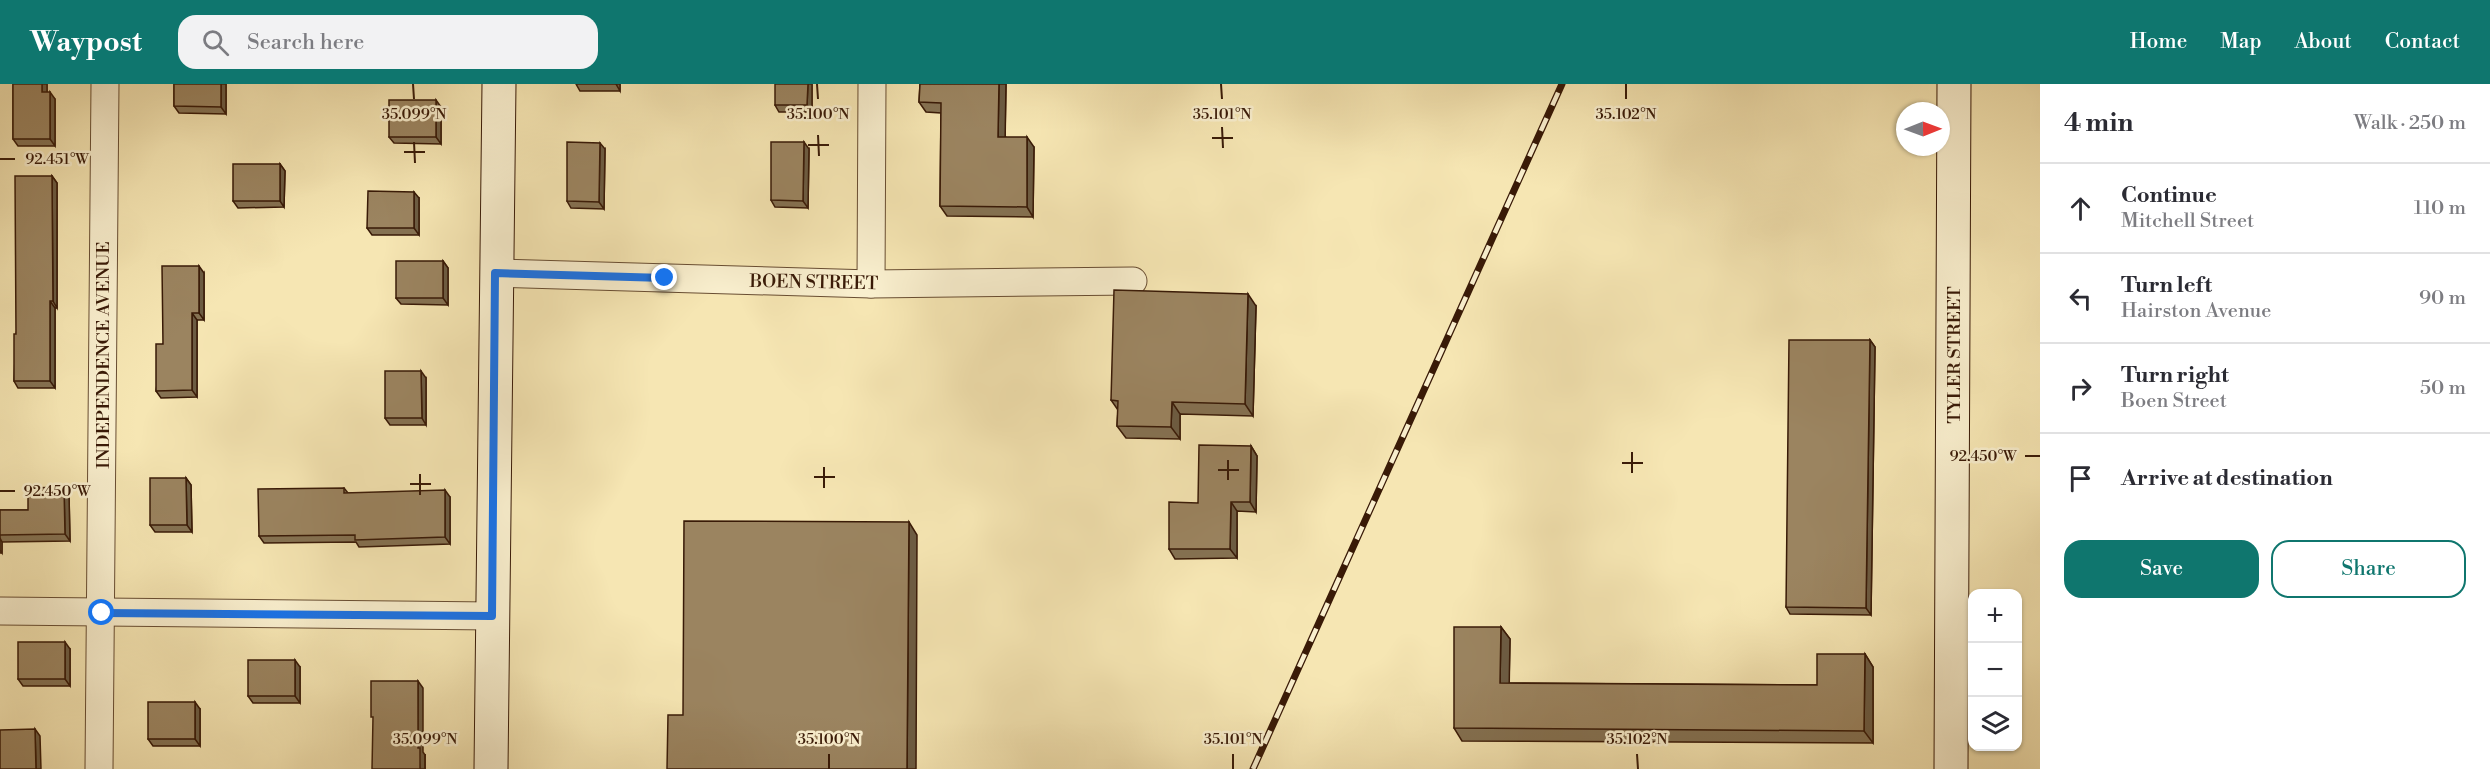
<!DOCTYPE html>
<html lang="en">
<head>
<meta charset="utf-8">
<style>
  :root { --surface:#fff; --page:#f2f2f3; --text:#2b2b33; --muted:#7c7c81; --line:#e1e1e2; --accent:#0f766e }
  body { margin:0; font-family:"Libre Bodoni",serif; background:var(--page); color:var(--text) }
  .controls { position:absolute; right:18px; bottom:18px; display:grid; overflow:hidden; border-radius:12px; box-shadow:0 2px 4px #0004 }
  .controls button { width:54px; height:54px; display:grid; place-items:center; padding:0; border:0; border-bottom:2px solid var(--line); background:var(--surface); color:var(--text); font:30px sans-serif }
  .compass { position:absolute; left:1896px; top:18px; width:54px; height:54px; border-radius:50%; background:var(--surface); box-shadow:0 2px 4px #0004; rotate:89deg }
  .stop { position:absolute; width:18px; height:18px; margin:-14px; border:4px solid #1a73e8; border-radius:50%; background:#fff }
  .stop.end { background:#1a73e8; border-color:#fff; box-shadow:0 2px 6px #0008 }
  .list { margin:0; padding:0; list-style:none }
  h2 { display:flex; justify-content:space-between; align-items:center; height:78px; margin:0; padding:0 24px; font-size:26px }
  h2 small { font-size:20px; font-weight:400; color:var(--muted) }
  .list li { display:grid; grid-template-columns:39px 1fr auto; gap:18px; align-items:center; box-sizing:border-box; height:90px; padding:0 24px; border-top:2px solid var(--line) }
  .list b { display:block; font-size:22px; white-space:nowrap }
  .list p { margin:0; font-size:20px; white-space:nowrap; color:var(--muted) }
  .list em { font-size:20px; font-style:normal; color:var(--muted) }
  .actions { display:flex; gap:12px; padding:18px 24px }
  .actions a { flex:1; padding:14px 0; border:2px solid var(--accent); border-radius:18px; text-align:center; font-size:21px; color:var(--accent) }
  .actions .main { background:var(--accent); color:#fff }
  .icon { flex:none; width:33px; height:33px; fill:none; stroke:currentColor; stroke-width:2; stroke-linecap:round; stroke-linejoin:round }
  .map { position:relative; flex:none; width:2040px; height:685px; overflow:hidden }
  header { display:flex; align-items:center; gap:36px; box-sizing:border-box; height:84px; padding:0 30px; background:var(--accent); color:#fff }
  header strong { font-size:28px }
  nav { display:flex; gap:33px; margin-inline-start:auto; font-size:21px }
  .search { width:420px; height:54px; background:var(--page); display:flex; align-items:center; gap:15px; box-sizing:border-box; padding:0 21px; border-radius:18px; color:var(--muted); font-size:22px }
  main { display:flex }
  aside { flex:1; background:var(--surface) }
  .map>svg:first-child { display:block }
</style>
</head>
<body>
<header>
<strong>Waypost</strong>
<div class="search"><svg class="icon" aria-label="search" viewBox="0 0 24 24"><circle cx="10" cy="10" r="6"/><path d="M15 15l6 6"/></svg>Search here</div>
<nav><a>Home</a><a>Map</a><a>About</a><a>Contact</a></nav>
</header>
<main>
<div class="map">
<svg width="2040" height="685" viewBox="0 0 2040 685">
  <rect width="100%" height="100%" fill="#f6e6b3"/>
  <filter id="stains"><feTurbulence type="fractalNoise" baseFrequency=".00333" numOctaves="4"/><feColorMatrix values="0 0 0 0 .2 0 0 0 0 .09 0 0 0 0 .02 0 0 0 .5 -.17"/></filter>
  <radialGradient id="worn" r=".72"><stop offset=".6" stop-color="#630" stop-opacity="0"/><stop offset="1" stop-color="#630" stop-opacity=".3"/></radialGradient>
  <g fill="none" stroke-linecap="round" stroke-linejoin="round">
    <defs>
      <g id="street">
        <polyline points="495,189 871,200 1133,197"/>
        <polyline points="871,200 872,0"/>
        <polyline points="0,527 492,532"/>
        <polyline points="99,685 105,0"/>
      </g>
      <g id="secondary">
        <polyline points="491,685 499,0"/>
        <polyline points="1951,685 1954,0"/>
      </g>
    </defs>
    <!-- street casing -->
    <use href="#street" stroke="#684d32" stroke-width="29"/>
    <!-- secondary casing -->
    <use href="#secondary" stroke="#391a07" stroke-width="35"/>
    <!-- street -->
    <use href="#street" stroke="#f9efce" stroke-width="27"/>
    <!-- secondary -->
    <use href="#secondary" stroke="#f9efce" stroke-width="33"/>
    <defs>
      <polyline id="rail" points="1253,685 1562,0"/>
    </defs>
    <!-- rail casing -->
    <use href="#rail" stroke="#391a07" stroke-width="7"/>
    <!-- rail -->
    <use href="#rail" stroke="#f9efce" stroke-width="4.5" stroke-dasharray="14" stroke-linecap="butt"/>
  </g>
  <!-- wall -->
  <g fill="#857253" stroke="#391a07" stroke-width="1.5">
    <polygon points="13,0 47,0 47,8 55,15 55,62 18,62 13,55"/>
    <polygon points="174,0 226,0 226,30 179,29 174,22"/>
    <polygon points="576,0 620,0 620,7 580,7"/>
    <polygon points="812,0 812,28 779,28 775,21"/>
    <polygon points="920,0 1006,0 1005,53 1034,63 1033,133 947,132 940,122 941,29 926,28 919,18"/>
    <polygon points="441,23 441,60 394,59 389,53"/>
    <polygon points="605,65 604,125 571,124 567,117"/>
    <polygon points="809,65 808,124 775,123 771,116"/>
    <polygon points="280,80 285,87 284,123 238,124 233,117"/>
    <polygon points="52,92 57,99 57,224 55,224 55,304 18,304 14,297 16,250"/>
    <polygon points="419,114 419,151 372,151 367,144"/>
    <polygon points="443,177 448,184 448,221 401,220 396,214"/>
    <polygon points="204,189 204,236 197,236 197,313 161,314 156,307 163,260"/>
    <polygon points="1256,222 1253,332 1180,330 1180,355 1126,354 1117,342 1118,326 1111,316"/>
    <polygon points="1870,256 1875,263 1871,531 1790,530 1786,523"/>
    <polygon points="426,294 426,341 390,341 385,334"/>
    <polygon points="1251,362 1257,372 1256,428 1237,427 1237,474 1175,475 1169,465 1198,419"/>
    <polygon points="186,394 191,401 192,448 155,448 150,441"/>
    <polygon points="64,403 69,410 70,457 2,458 2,469 0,469 0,426 28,426"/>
    <polygon points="344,404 348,409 450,413 450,460 359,463 356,458 264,459 259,452"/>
    <polygon points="1501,543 1510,555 1509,599 1817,601 1865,570 1873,583 1873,659 1462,657 1454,644"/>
    <polygon points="70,565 70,602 23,602 18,595"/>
    <polygon points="300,583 300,619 253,619 248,612"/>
    <polygon points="200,625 200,662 153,662 148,655"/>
  </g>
  <!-- shaded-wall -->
  <g fill="#6c5c43" stroke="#391a07" stroke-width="1.5">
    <polygon points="42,0 47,0 47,15 42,8"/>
    <polygon points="221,0 226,0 226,30 221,23"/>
    <polygon points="616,0 620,0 620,7"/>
    <polygon points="808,0 812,0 812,28 807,21"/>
    <polygon points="999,0 1006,0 1005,63 998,53"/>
    <polygon points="50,8 55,15 55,62 50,55"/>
    <polygon points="436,16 441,23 441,60 436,53"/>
    <polygon points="1027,53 1034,63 1033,133 1027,123"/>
    <polygon points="804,58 809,65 808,124 803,117"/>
    <polygon points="600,59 605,65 604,125 599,118"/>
    <polygon points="280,80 285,87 284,123 280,117"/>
    <polygon points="52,92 57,99 57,224 53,217"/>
    <polygon points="414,108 419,114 419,151 414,144"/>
    <polygon points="443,177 448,184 448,221 443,214"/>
    <polygon points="199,182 204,189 204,236 199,229"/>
    <polygon points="1248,210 1256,222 1253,332 1245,320"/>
    <polygon points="50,217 55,224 55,304 50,297"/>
    <polygon points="192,229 197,236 197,313 192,306"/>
    <polygon points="1870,256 1875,263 1871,531 1866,524"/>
    <polygon points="421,287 426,294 426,341 422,334"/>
    <polygon points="1172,318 1180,330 1180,355 1171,343"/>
    <polygon points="1251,362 1257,372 1256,428 1250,418"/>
    <polygon points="186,394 191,401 192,448 187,441"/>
    <polygon points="64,403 69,410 70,457 65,450"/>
    <polygon points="445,406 450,413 450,460 445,453"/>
    <polygon points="1231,418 1237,427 1237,474 1230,465"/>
    <polygon points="909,438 917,451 916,685 907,685"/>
    <polygon points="0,454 2,458 2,469 0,466"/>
    <polygon points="1501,543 1510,555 1509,612 1500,599"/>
    <polygon points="65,558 70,565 70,602 65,595"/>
    <polygon points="1865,570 1873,583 1873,659 1864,647"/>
    <polygon points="295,576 300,583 300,619 295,612"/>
    <polygon points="418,597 423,604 423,668 425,671 425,685 420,685 418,664"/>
    <polygon points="195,618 200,625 200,662 195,655"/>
    <polygon points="35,645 40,652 41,685 36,685"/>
  </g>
  <!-- building -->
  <g fill="#9b8460" stroke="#391a07" stroke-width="1.5">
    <polygon points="13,0 42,0 42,8 50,8 50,55 13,55"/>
    <polygon points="174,0 221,0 221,23 174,22"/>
    <polygon points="775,0 808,0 807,21 775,21"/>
    <polygon points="920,0 999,0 998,53 1027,53 1027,123 940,122 941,19 919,18"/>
    <rect x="389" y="16" width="47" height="37"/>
    <polygon points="567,58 600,59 599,118 567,117"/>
    <polygon points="771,58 804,58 803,117 771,116"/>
    <rect x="233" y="80" width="47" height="37"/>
    <polygon points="15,92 52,92 53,217 50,217 50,297 14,297 14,250 16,250"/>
    <polygon points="368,107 414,108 414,144 367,144"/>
    <rect x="396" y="177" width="47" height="37"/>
    <polygon points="162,182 199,182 199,229 192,229 192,306 156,307 156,260 163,260"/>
    <polygon points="1114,206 1248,210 1245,320 1172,318 1171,343 1117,342 1118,317 1111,316"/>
    <polygon points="1789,256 1870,256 1866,524 1786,523"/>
    <polygon points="385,287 421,287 422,334 385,334"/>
    <polygon points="1199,361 1251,362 1250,418 1231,418 1230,465 1169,465 1169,418 1198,419"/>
    <polygon points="150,394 186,394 187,441 150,441"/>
    <polygon points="64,403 65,450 0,451 0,426 28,426 28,404"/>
    <polygon points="344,404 344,409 445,406 445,453 355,456 355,451 259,452 258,405"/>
    <polygon points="684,437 909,438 907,685 667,685 668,631 683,631"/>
    <polygon points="1454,543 1501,543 1500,599 1817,601 1817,570 1865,570 1864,647 1454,644"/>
    <rect x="18" y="558" width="47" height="37"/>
    <rect x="248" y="576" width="47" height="36"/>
    <polygon points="371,597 418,597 418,664 420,664 420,685 372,685 373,633 371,633"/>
    <rect x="148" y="618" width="47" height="37"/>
    <polygon points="35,645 36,685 0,685 0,646"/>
  </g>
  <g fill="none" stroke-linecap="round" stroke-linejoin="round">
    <!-- route -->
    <polyline stroke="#1a73e8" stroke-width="8" points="102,529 492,532 495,189 665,194"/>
  </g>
  <!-- ticks -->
  <path fill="none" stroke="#391a07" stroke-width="2" d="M413 0 414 15M817 0 818 15M1221 0 1222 15M1626 0V15M1222 43 1223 64M818 51 819 72M1212 54H1233M414 58 415 79M808 61H829M404 68H425M0 75H15M1632 368V389M2025 372H2040M1228 376V396M1622 379H1643M824 383V404M1218 386H1239M420 390V411M814 393H835M410 400H431M0 407H15M425 670V685M829 670V685M1233 670V685M1637 670 1638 685"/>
  <g text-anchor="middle" stroke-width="5" stroke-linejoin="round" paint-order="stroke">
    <!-- street labels -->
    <g font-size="18" fill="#391a07" stroke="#f9efce">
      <text transform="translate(814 198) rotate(1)" y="6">BOEN STREET</text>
      <text transform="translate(103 271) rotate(-90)" y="6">INDEPENDENCE AVENUE</text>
      <text transform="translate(1954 271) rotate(-90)" y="6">TYLER STREET</text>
    </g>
  </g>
  <g font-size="15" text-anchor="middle" fill="#391a07" stroke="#f9efce" stroke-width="5" stroke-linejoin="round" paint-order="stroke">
    <text x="414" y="35">35.099°N</text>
    <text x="818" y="35">35.100°N</text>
    <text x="1222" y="35">35.101°N</text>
    <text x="1626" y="35">35.102°N</text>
    <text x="57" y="80">92.451°W</text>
    <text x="1983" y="377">92.450°W</text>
    <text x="57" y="412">92.450°W</text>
    <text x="425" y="660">35.099°N</text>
    <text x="829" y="660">35.100°N</text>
    <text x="1233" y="660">35.101°N</text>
    <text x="1637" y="660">35.102°N</text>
  </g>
  <rect width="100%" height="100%" filter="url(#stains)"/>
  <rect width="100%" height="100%" fill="url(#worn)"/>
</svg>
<div class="controls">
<button>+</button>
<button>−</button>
<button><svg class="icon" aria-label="layers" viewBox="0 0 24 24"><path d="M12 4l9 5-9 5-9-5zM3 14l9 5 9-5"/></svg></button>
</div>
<svg class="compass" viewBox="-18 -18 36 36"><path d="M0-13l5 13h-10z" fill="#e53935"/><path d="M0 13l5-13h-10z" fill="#7c7c81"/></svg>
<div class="stop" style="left:102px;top:529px"></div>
<div class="stop end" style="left:665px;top:194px"></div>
</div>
<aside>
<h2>4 min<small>Walk · 250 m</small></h2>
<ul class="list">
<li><svg class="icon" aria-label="ahead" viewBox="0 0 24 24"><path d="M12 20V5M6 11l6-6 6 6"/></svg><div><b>Continue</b><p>Mitchell Street</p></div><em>110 m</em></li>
<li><svg class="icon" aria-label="left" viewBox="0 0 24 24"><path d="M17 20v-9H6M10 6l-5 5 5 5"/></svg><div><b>Turn left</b><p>Hairston Avenue</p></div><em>90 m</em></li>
<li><svg class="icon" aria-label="right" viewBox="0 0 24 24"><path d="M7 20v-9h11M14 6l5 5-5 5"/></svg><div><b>Turn right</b><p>Boen Street</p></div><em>50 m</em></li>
<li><svg class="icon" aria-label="arrive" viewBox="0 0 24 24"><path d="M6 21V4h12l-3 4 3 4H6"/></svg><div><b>Arrive at destination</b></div></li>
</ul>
<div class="actions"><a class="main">Save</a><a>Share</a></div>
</aside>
</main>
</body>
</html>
